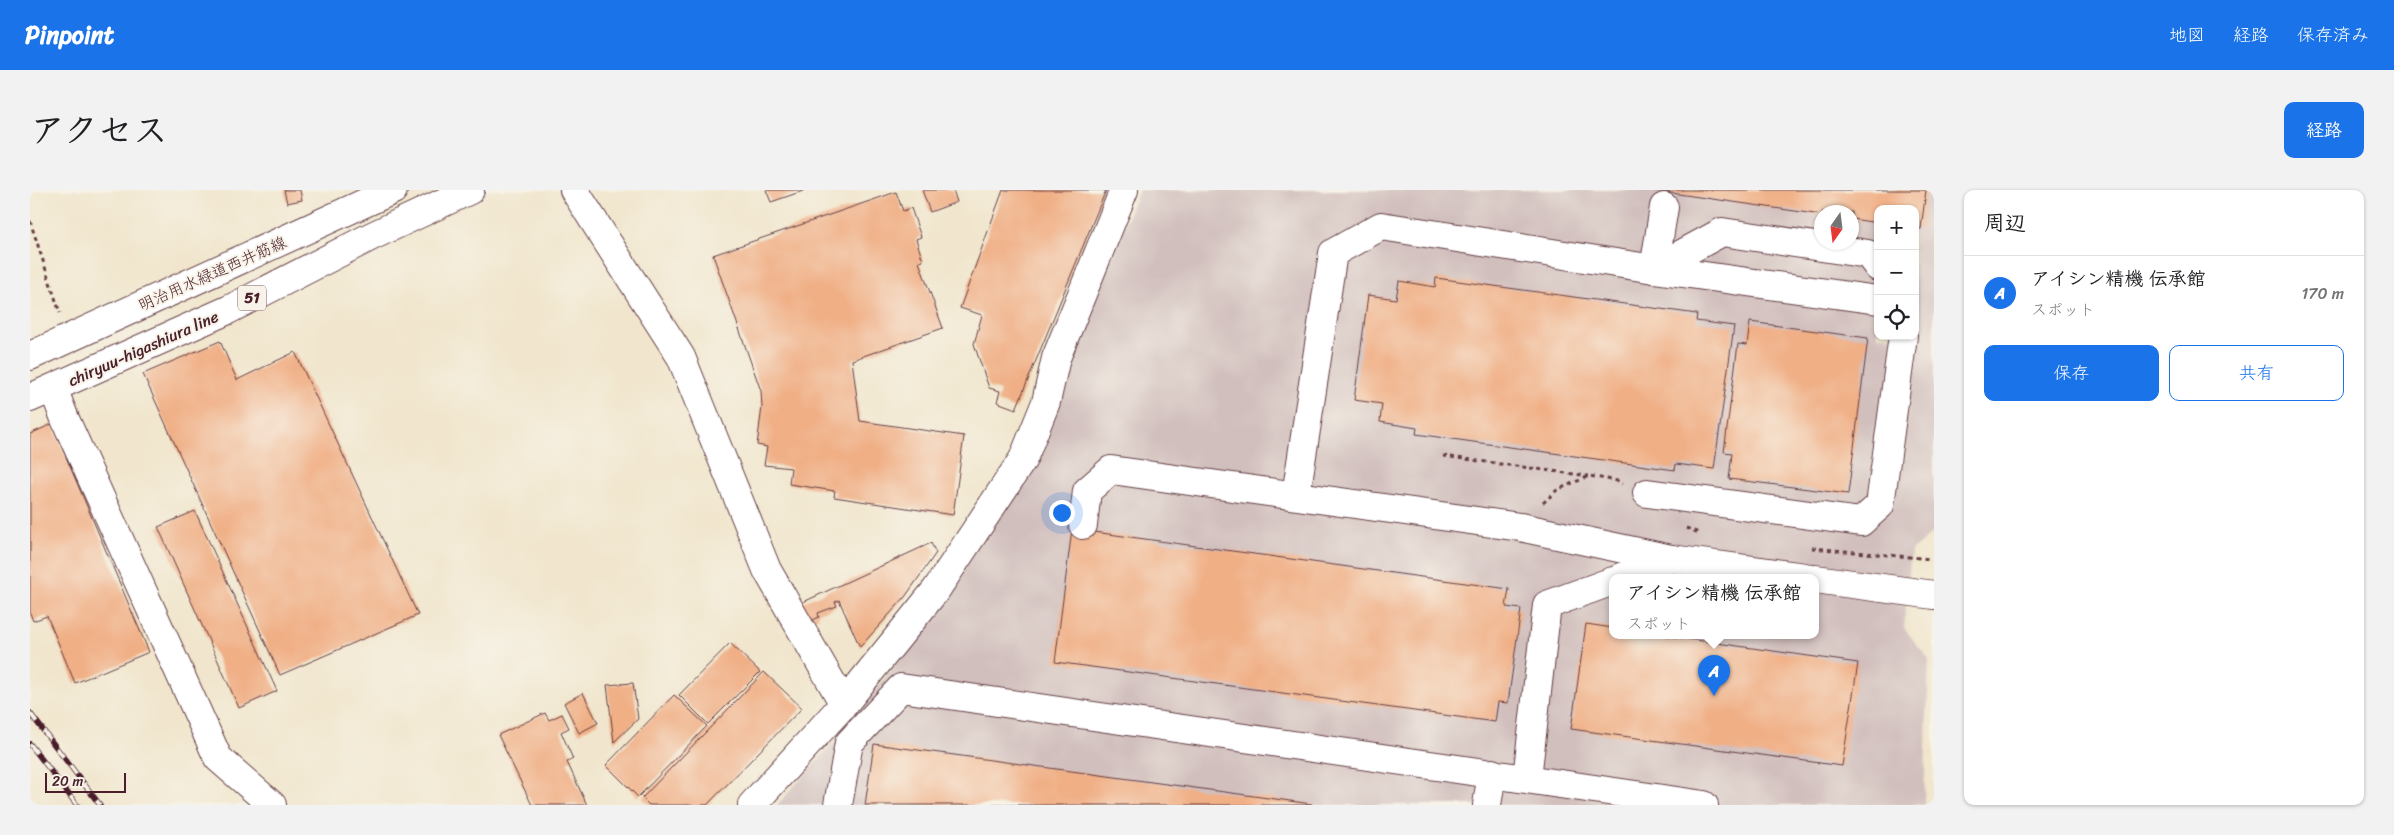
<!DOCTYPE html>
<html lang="ja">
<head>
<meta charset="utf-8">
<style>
  :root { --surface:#fff; --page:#f2f2f2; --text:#202124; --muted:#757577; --line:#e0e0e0; --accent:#1a73e8 }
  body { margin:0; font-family:Sriracha,"Klee One",sans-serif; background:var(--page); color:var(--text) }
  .controls { position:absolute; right:15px; top:15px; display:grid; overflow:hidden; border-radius:10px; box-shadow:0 1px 4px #0004 }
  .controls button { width:45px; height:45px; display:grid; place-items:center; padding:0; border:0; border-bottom:1px solid var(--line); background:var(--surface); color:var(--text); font:25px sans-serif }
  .compass { position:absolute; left:1784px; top:15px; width:45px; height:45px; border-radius:50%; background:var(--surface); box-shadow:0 1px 4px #0004; rotate:194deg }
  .scale { position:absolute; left:15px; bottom:12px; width:81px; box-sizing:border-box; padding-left:5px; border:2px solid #4a1f2b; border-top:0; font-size:14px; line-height:18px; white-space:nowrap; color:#4a1f2b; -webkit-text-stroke:4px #f7f3e8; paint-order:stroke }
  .you { position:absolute; left:1031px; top:322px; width:18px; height:18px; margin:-12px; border:4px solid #fff; border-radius:50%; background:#1a73e8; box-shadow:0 0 0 8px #1a73e833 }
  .badge { display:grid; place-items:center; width:32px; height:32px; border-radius:50%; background:var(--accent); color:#fff; font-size:16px; font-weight:700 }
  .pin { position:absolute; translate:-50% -41px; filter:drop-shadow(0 1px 2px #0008) }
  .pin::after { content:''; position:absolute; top:26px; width:18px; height:15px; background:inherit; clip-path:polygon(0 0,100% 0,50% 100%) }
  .popup { position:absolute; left:1579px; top:384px; width:210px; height:65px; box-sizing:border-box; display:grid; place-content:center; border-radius:10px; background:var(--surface); filter:drop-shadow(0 1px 4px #0005); font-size:16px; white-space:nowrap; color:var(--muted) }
  .popup b { font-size:19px; color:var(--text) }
  .popup::after { content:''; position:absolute; left:50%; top:100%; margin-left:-10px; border:10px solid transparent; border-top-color:var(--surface) }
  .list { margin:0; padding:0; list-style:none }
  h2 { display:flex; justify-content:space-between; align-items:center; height:65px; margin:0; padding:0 20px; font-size:21px }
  h2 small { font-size:16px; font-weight:400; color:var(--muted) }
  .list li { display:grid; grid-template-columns:32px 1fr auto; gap:15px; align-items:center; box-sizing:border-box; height:75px; padding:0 20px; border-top:1px solid var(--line) }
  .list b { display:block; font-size:19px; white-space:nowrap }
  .list p { margin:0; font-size:16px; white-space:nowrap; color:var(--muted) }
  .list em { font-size:16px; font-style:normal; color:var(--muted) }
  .actions { display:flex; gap:10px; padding:15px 20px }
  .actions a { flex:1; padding:11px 0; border:1px solid var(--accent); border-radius:10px; text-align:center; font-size:18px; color:var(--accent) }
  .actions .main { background:var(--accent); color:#fff }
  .icon { flex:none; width:28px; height:28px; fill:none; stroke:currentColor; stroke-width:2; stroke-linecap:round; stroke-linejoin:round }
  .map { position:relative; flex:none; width:1904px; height:615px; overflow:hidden; border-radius:10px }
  header { display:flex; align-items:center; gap:30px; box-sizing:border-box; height:70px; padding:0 25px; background:var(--accent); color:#fff }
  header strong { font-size:24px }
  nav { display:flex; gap:28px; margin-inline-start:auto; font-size:18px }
  .intro { display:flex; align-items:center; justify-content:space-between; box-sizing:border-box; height:120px; padding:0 30px }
  h1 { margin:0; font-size:35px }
  .button { padding:12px 22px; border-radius:10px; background:var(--accent); color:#fff; font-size:18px; font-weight:700 }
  main { display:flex; gap:30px; padding:0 30px }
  aside { flex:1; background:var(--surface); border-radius:10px; box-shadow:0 1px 4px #0004 }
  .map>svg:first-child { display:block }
</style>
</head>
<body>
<header>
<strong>Pinpoint</strong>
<nav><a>地図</a><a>経路</a><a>保存済み</a></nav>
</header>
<div class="intro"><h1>アクセス</h1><a class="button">経路</a></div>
<main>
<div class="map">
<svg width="1904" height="615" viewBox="0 0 1904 615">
  <rect width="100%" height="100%" fill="#f7f3e8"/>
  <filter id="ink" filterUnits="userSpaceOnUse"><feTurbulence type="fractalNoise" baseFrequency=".02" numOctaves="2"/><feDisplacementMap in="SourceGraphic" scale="10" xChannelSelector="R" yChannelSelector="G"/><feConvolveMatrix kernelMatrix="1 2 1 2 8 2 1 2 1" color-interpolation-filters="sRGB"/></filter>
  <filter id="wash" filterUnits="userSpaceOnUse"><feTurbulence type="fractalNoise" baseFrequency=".0096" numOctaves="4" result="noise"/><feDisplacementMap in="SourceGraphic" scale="20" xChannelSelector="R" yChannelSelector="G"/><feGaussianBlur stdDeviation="1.12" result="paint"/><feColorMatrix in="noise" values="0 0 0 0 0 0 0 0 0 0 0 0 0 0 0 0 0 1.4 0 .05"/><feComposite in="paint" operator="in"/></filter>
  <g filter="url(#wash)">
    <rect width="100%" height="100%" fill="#f1e6cd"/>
    <!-- industrial -->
    <path fill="#d1bfbd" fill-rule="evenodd" d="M1109 0H1904V342L1881 361 1874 438 1899 470 1894 615H747L815 540 901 426 1037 171ZM1848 19H1885V146H1848ZM1792 22H1822V52H1792ZM1583 387H1785V445H1583Z"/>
    <g id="blocks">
      <!-- building -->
      <g fill="#f0af85">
        <polygon points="254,0 270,0 272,10 257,13"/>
        <polygon points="736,0 773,0 773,1 741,12"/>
        <polygon points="892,0 923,0 927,12 900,22"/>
        <polygon points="973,0 1076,0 986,219 967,212 970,201 959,198 944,154 952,125 930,118"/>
        <polygon points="1621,0 1896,0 1891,39 1885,38 1885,19 1848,19 1848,33 1822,29 1822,22 1792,22 1792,25"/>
        <polygon points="866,2 873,21 881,18 891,47 886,49 893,71 889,72 913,138 822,170 830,231 934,246 923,325 804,307 805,301 759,294 761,278 734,275 737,257 727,255 732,217 731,201 683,65"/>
        <polygon points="1406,88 1667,124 1666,131 1704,136 1684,279 1646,274 1645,280 1386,244 1387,238 1350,232 1352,214 1324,210 1338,105 1366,109 1369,91 1405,97"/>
        <polygon points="1720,132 1838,148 1818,304 1699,289 1702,263 1694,262 1708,154 1717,155"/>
        <polygon points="190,151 207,190 265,162 388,425 250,485 113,184"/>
        <polygon points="22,234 119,462 45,493 17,426 3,431 0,423 0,244"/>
        <polygon points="165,321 247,501 209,518 128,337"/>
        <polygon points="1042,339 1479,399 1476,417 1491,419 1478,513 1468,512 1465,532 1025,472"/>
        <polygon points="901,353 906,363 875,407 830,457 809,410 805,412 807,416 788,423 789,427 779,432 769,414"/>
        <polygon points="1556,434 1583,438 1583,445 1630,445 1828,473 1812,576 1541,539"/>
        <polygon points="700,453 730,482 678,534 649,505"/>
        <polygon points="734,482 772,518 677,615 619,615 612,608"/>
        <polygon points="603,493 608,529 584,552 577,495"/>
        <polygon points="553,503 568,533 549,543 534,513"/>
        <polygon points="644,505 677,536 608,607 576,575"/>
        <polygon points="515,523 519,530 532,524 539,538 531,542 543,569 537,572 557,615 502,615 468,545"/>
        <polygon points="844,554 1282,614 1282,615 835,615"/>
      </g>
    </g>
  </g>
  <g filter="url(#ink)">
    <use href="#blocks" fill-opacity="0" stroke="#633d43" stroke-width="1"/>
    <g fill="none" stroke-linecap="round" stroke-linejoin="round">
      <defs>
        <g id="minor">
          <polyline points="544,0 651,167 737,380 814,514 722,615"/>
          <polyline points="1634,17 1624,79 1692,42 1838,64 1848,77"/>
          <polyline points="0,166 363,0"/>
          <polyline points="23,198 35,229 188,568 242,615"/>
          <polyline points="1617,303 1831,332 1850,315 1873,146"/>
          <polyline points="1266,305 1303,63 1351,36 1624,79 1848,110"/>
          <polyline points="1053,335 1057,301 1081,280 1490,337 1641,369"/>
          <polyline points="1592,387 1641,369 1775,387"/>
          <polyline points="1785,389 1904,405"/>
          <polyline points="814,514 906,400 993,269 1016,212 1026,168 1094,0"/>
          <polyline points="1497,588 1517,415 1583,391"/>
          <polyline points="808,615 819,553 871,498 1674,615"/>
          <polyline points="1457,615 1462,583"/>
        </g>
        <polyline id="major" points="0,208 198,120 342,46 440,0"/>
      </defs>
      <!-- minor casing -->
      <use href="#minor" stroke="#633d43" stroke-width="30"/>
      <!-- major casing -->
      <use href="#major" stroke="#633d43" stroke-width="30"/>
      <!-- path -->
      <g stroke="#633d43" stroke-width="3" stroke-dasharray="4 4" stroke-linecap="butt">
        <polyline points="0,31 30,123"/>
        <polyline points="1413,266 1558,286"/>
        <polyline points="1513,313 1527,300 1559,286 1588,291 1592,294"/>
        <polyline points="1656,338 1669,343"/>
        <polyline points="1782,358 1901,369"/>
      </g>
      <!-- minor -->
      <use href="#minor" stroke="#fff" stroke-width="28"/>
      <!-- major -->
      <use href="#major" stroke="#fff" stroke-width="28"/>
      <defs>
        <g id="rail">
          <polyline points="0,523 70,615"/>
          <polyline points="0,554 47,615"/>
        </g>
      </defs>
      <!-- rail casing -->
      <use href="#rail" stroke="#4a1f2b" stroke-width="5.5"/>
      <!-- rail -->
      <use href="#rail" stroke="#f7f3e8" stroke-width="4" stroke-dasharray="11" stroke-linecap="butt"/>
    </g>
  </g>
  <g text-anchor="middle" stroke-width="4" stroke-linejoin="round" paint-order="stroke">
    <!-- shield labels -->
    <rect fill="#f7f3e8" stroke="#7e5f64" stroke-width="1" x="208" y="95.5" width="28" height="25" rx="4"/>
    <g font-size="15" font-weight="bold" fill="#4a1f2b">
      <text x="222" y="113">51</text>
    </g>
    <!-- street labels -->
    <g font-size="16" fill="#4a1f2b" stroke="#f7f3e8">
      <text transform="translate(182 83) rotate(-24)" y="6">明治用水緑道西井筋線</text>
      <text transform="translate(113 158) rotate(-24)" y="6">chiryuu-higashiura line</text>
    </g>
  </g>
</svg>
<div class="controls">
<button>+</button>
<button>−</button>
<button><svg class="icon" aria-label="locate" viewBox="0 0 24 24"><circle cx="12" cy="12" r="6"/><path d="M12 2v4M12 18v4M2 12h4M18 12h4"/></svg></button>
</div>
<svg class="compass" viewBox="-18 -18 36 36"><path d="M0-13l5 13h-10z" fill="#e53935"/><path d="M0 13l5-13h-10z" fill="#757577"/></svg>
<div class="scale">20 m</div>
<div class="you"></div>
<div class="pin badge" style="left:1684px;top:506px">A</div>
<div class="popup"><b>アイシン精機 伝承館</b>スポット</div>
</div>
<aside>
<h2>周辺<small></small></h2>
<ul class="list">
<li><span class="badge">A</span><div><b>アイシン精機 伝承館</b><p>スポット</p></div><em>170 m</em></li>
</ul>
<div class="actions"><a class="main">保存</a><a>共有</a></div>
</aside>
</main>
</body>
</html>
